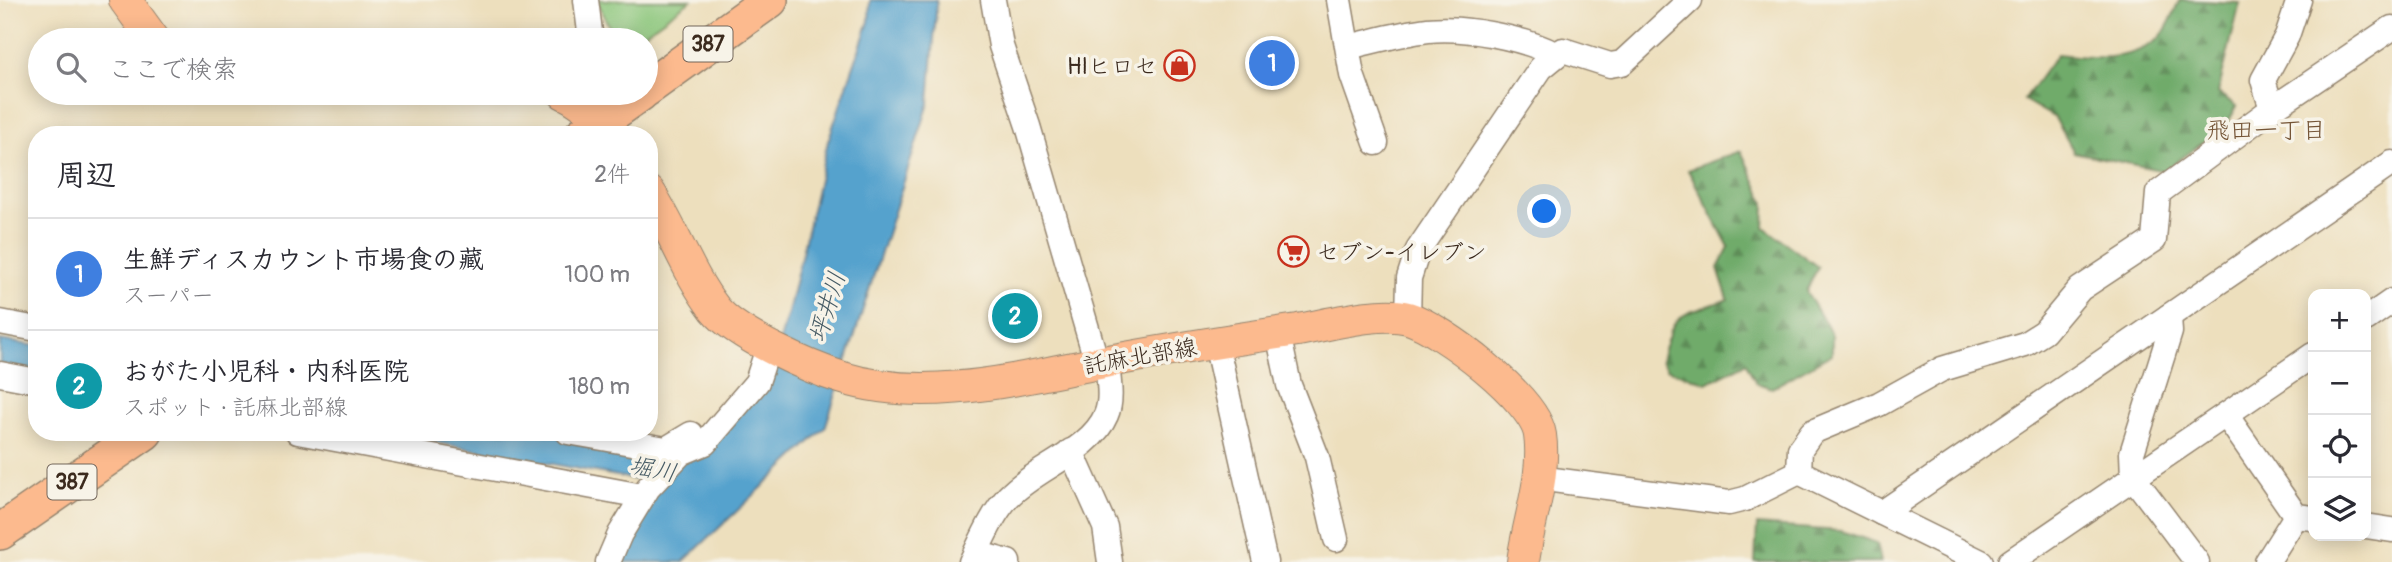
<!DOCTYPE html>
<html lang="ja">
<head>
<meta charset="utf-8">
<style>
  :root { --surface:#fff; --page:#f2f2f3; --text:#2b2b33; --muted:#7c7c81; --line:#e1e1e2; --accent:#c8321e }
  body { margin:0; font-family:Pangolin,"Klee One",sans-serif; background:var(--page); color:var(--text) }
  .controls { position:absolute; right:21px; bottom:21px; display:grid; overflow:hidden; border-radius:14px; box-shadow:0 4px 18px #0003 }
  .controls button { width:63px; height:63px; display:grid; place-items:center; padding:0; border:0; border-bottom:2px solid var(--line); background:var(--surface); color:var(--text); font:35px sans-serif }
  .you { position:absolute; left:1545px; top:212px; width:24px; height:24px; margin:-18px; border:5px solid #fff; border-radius:50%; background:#1a73e8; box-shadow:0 0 0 10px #1a73e833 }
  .badge { display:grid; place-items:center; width:46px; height:46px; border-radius:50%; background:var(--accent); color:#fff; font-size:23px; font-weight:700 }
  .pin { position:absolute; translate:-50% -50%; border:4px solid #fff; box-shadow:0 2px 7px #0006 }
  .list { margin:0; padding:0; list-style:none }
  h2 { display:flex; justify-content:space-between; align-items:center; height:91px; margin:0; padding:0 28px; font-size:30px }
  h2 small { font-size:23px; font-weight:400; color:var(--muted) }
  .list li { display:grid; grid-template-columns:46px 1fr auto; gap:21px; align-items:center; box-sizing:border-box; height:112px; padding:0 28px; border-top:2px solid var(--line) }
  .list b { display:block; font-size:26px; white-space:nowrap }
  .list p { margin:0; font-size:23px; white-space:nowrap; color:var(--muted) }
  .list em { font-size:23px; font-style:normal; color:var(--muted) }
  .icon { flex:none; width:38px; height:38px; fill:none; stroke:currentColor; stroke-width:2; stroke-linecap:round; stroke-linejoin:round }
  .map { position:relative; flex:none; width:2392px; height:562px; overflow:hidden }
  .search { position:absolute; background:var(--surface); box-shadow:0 4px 18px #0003; left:28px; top:28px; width:630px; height:77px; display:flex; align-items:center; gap:18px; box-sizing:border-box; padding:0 24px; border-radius:38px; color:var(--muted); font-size:26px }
  .panel { position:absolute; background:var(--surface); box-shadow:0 4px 18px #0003; left:28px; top:126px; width:630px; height:315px; border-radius:28px }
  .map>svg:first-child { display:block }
</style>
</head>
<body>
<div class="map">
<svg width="2392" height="562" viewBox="0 0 2392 562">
  <defs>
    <pattern id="forest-firs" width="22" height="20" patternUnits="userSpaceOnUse" patternTransform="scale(1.75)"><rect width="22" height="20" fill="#70ab6b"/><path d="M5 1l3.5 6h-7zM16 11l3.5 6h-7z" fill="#5d8b57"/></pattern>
  </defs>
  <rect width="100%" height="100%" fill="#f7f3e8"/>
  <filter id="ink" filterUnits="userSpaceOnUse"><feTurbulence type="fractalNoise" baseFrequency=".0143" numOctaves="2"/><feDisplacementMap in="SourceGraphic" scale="14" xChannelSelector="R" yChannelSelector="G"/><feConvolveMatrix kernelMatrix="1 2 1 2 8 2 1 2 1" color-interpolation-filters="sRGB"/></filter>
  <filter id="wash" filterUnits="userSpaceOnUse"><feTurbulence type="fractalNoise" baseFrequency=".00686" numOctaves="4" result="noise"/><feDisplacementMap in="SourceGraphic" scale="28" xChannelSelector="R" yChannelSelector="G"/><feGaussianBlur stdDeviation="1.57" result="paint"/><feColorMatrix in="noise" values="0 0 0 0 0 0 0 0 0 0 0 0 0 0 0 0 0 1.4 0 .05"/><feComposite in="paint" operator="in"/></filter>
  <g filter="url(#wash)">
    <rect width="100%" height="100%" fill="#eddfbd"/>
    <!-- forest -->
    <g fill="url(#forest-firs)" stroke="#566a44" stroke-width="2">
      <path d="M2180 0 2240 3 2218 93 2237 106 2226 126 2164 171 2074 152 2055 118 2024 100 2057 54C2091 58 2129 63 2158 39 2168 31 2174 11 2180 0Z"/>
      <path d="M1741 151 1765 203 1764 227 1818 267 1806 291 1832 335V354L1772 388 1756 383 1746 363 1707 383 1667 369 1661 360C1676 305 1680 318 1728 299L1718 268 1729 247 1688 170Z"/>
      <polygon points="1757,525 1841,531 1877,543 1881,562 1755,562"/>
    </g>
    <!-- park -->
    <polygon fill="#8bc67b" stroke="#63784c" stroke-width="2" points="597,0 691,0 635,40 615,40"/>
    <!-- water -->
    <g fill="#54a2cd" stroke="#486676" stroke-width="2">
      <polygon points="870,0 937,0 929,103 825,428 683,562 616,562 644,481 380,432 532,432 688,458 768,381 788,313 828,141 869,21"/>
      <polygon points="0,340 37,346 37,372 0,364"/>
    </g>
  </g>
  <g filter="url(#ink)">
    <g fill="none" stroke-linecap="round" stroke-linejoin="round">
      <defs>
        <g id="minor">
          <polyline points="586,0 591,40"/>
          <polyline points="993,0 1001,46 1028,126 1097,363"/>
          <polyline points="1339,0 1352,75 1376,143"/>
          <path d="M1348 47C1374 41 1401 33 1428 30 1464 26 1523 38 1555 54"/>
          <polyline points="2272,109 2263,80 2287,36 2299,0"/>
          <polyline points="2169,316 2170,332 2132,453 2133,477 2197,562"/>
          <polyline points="1408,318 1409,278 1418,250 1541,68 1563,50 1610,65 1622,63 1690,0"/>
          <polyline points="2366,319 2392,301"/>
          <polyline points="0,322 37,329"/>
          <polyline points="1278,333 1289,385 1317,457 1336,539"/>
          <polyline points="1216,343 1265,562"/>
          <polyline points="0,374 37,381"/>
          <polyline points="2226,415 2296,516 2313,518"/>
          <polyline points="298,432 642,496"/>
          <polyline points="568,432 666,449 691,434"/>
          <polyline points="1071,451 1105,527 1110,562"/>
          <polyline points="1799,472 1800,449 1812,432 1879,404 1942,369 2025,344 2044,332 2080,289 2154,240 2158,193 2272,109 2392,28"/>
          <polyline points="1799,472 1981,562"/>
          <polyline points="1538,478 1729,503 1745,499 1799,472"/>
          <polyline points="1882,513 2392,163"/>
          <polyline points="2366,526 2392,530"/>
          <polyline points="976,553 1008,562"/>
          <polyline points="608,562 620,534 648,488 681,453 705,443 757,382 769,345"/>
          <path d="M971 562C982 540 992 515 1008 497 1035 468 1091 451 1106 415 1113 399 1108 378 1107 362"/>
          <polyline points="2010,562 2313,355"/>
          <polyline points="2267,562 2296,516"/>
        </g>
        <g id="major">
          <polyline points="125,0 154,40"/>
          <path d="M564 93C584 103 599 116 611 135"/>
          <path d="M649 192C673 229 688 274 715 309 736 335 810 368 843 378 929 405 1028 376 1114 360 1175 349 1237 339 1298 330 1327 325 1381 310 1408 318 1442 328 1535 399 1540 435 1546 476 1528 522 1523 562"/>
        </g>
        <g id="highway">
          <polyline points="646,89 770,0"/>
          <polyline points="582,135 641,93"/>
          <polyline points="0,532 145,432"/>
        </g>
      </defs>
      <!-- minor casing -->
      <use href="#minor" stroke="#94846e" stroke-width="27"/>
      <!-- major casing -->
      <use href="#major" stroke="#94846e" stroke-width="34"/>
      <!-- highway casing -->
      <use href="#highway" stroke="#94846e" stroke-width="38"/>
      <!-- minor -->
      <use href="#minor" stroke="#fff" stroke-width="24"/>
      <!-- major -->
      <use href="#major" stroke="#fcba8e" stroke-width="32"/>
      <!-- highway -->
      <use href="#highway" stroke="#fcba8e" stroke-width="35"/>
    </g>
  </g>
  <!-- icons -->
  <defs>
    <symbol id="shop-ring" viewBox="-11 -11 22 22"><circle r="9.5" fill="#f7f3e8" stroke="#c8321e" stroke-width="1.5"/><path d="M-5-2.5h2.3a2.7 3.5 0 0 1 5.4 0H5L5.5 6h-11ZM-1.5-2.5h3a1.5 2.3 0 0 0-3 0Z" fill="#c8321e"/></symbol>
    <symbol id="supermarket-ring" viewBox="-11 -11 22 22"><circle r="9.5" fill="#f7f3e8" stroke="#c8321e" stroke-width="1.5"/><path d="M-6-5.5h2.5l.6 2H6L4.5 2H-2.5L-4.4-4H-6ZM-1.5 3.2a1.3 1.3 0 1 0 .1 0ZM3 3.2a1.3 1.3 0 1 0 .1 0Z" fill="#c8321e"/></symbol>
  </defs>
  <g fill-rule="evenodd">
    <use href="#shop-ring" x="1162" y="48" width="35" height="35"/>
    <use href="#supermarket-ring" x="1276" y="234" width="35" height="35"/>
  </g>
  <g text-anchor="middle" stroke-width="7" stroke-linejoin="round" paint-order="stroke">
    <!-- shield labels -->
    <g fill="#f7f3e8" stroke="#73665b" stroke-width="2">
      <rect x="683.5" y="26.5" width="49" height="35" rx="5"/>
      <rect x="47.5" y="464.5" width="49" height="35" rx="5"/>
    </g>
    <g font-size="21" font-weight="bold" fill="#3b2a1e">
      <text x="708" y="51">387</text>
      <text x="72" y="489">387</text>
    </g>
    <!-- poi labels -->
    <g font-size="23" fill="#3b2a1e" stroke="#f7f3e8" text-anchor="end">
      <text x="1157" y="74">HIヒロセ</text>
      <text x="1316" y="260" text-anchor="start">セブン-イレブン</text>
    </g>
    <!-- street labels -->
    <g font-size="23" fill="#3b2a1e" stroke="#f7f3e8">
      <text transform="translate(1140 356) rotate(-10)" y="8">託麻北部線</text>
    </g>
    <!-- neighbourhood labels -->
    <g font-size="24" fill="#755537" stroke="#f7f3e8">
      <text x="2266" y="138">飛田一丁目</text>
    </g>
    <!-- water labels -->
    <g font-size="24" font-style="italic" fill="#455a64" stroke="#f7f3e8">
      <text transform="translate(827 307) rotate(-73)" y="8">坪井川</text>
      <text transform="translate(653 469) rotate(11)" y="8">堀川</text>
    </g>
  </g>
</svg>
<div class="controls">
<button>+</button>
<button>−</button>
<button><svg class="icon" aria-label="locate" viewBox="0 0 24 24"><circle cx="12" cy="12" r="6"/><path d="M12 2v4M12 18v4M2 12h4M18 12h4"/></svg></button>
<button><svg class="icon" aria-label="layers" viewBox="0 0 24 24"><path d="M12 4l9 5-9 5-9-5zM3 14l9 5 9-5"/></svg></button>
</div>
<div class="you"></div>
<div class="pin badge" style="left:1272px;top:63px;background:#3f7fe0">1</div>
<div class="pin badge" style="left:1015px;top:316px;background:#0f9aa8">2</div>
<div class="search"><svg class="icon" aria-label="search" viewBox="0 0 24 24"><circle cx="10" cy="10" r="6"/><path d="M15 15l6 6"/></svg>ここで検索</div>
<section class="panel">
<h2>周辺<small>2件</small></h2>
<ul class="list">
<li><span class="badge" style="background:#3f7fe0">1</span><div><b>生鮮ディスカウント市場食の藏</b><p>スーパー</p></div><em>100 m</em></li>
<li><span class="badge" style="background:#0f9aa8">2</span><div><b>おがた小児科・内科医院</b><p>スポット · 託麻北部線</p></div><em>180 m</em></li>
</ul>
</section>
</div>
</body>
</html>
